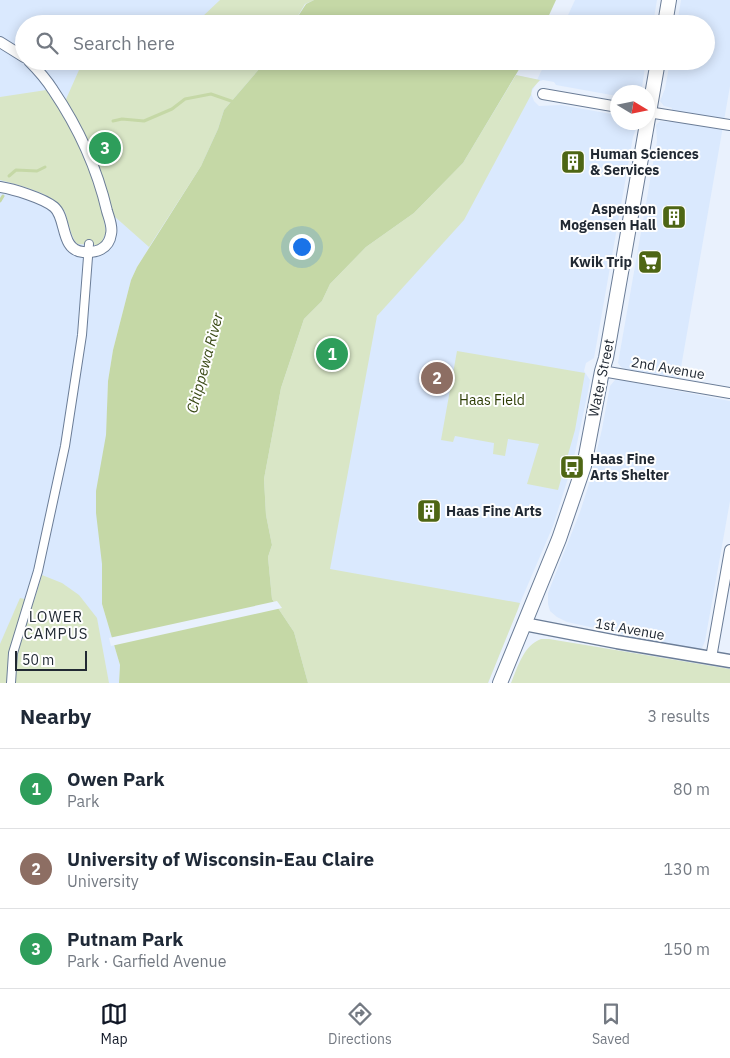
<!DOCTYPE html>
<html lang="en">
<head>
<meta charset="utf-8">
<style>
  :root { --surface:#fff; --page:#f2f2f3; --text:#1f2937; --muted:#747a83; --line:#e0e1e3; --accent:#111827 }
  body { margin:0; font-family:"IBM Plex Sans",sans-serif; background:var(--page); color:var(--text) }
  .compass { position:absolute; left:610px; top:85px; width:45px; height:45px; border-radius:50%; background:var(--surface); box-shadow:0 2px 12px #0003; rotate:100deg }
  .scale { position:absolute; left:15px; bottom:12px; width:72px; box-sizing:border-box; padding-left:5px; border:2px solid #212933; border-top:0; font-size:14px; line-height:18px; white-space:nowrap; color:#212933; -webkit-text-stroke:4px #fefefe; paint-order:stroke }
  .you { position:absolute; left:301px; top:246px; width:18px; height:18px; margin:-12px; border:4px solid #fff; border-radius:50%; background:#1a73e8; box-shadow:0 0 0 8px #1a73e833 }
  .badge { display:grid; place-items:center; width:32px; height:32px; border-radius:50%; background:var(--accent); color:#fff; font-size:16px; font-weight:700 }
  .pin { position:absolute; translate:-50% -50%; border:2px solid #fff; box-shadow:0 1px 5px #0006 }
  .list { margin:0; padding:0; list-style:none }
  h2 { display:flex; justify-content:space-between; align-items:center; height:65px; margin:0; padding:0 20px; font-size:21px }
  h2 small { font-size:16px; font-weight:400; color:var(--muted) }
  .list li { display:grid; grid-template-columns:32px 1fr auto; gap:15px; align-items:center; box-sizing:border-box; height:80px; padding:0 20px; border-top:1px solid var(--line) }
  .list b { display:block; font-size:19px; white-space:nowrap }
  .list p { margin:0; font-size:16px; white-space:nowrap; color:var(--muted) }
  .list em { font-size:16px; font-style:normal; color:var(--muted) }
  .icon { flex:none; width:28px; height:28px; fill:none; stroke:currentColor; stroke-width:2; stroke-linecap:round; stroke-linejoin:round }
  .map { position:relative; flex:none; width:730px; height:683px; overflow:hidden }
  .search { position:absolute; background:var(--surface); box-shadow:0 2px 12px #0003; left:15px; right:15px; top:15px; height:55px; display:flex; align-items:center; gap:12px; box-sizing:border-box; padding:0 18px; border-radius:28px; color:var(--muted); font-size:19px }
  .sheet { height:305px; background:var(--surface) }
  nav { display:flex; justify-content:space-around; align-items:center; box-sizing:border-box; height:70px; border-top:1px solid var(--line); background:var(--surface); font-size:14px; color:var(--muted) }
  nav a { display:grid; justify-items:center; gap:2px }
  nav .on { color:var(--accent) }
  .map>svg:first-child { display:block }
</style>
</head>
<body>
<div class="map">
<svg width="730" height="683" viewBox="0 0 730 683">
  <rect width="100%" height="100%" fill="#e9f1fd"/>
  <!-- built -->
  <g fill="#dae9fe">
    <polygon points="0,0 314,0 305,4 293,24 24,24 24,61 266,61 137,267 131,280 113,350 108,381 102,564 102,604 120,665 119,683 0,683"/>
    <polygon points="575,0 657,0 653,24 564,24"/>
    <polygon points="681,0 730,0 730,86 679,379 625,369 621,367 618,363 657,141 656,125 660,121 670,122 672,108 664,106 660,101 665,89 670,61 706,61 706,24 677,24"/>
    <polygon points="546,61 646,61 642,87 643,92 618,92 617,96 556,85 554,82 543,80 537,82 531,93 534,101 539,106 561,105 617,115 618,122 638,123 633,137 594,358 586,363 584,371 590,380 589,387 573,462 553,526 520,603 488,683 308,683 266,515 463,163 516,75 537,80"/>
    <polygon points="615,380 621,380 730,401 730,501 705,641 702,648 697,650 567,622 557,617 550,611 548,604 548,593 580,512 589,484 602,429 610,386"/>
  </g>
  <!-- green -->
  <g fill="#d9e6c6">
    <polygon points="220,0 314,0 305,4 293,24 180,24 202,17"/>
    <path d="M83 61H266L224 110 218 129 201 166 149 247 114 216H103L106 232 101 244 97 245 77 244C70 235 69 223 65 212 57 194 18 185 0 180V97L53 89 63 106Z"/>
    <polygon points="516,75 540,80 532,89 531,95 464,220 377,316 330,569 520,603 518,609 488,683 308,683 294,632 272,599 268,557 272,545 266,515 264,479 281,388 304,319 322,301 330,284 366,247 414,213 463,163"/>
    <polygon points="457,351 585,373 575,430 558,490 527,484 539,444 508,439 505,456 493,454 494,443 455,436 453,442 441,440"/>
    <polygon points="42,575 62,583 79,595 97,618 109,683 0,683 0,644 20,598 34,601"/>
    <path d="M541 639H549L730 669V683H511C518 667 523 646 541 639Z"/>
  </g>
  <!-- water -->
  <g fill="#c5d8a6">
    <polygon points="314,0 556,0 545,24 293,24 306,4"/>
    <polygon points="266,61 524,61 463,163 414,213 366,247 330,284 322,301 304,319 281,388 264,479 266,515 272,545 268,557 272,599 294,632 308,683 119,683 120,665 102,604 102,564 96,513 96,491 106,435 108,381 113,350 131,280 137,267 201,166 218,129 224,110"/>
  </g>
  <!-- pier -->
  <polygon fill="#e9f1fd" points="277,601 282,608 111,646 109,638"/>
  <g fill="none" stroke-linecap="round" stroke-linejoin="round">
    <!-- stream -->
    <g stroke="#c5d8a6" stroke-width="3">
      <polyline points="113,121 122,119 144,121 172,109 185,99 211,94 234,102"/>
      <polyline points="9,176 16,170 37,171 45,167"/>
      <polyline points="0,201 3,196"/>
    </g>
    <defs>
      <polyline id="pedestrian" points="11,683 13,653 38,571 65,446 82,335 89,244"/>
      <g id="minor">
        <polyline points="0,42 24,57"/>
        <polyline points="543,94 618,107"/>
        <polyline points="648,112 730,125"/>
        <path d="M0 187C13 189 43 198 54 207 67 218 60 250 83 252 96 253 109 249 111 234 113 227 109 218 107 211 97 168 78 127 53 90 46 79 38 70 29 61"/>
        <polyline points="602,371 730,393"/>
        <polyline points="711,658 730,550"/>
      </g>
      <polyline id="tertiary" points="524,624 617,642 730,661"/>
      <g id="secondary">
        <polyline points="665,24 669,0"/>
        <polyline points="500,683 559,539 572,501 584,466 602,371 606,358 658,61"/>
      </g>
    </defs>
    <!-- pedestrian casing -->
    <use href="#pedestrian" stroke="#6b7d97" stroke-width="10"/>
    <!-- minor casing -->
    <use href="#minor" stroke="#6b7d97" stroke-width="12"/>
    <!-- tertiary casing -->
    <use href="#tertiary" stroke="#6b7d97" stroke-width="15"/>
    <!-- secondary casing -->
    <use href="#secondary" stroke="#6b7d97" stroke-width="16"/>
    <!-- pedestrian -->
    <use href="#pedestrian" stroke="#fff" stroke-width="8"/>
    <!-- minor -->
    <use href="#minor" stroke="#fff" stroke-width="10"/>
    <!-- tertiary -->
    <use href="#tertiary" stroke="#fff" stroke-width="12"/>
    <!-- secondary -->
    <use href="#secondary" stroke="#fff" stroke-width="14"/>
  </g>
  <!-- icons -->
  <defs>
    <symbol id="building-square" viewBox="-11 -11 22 22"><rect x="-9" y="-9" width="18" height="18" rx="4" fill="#4e6614" stroke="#fefefe"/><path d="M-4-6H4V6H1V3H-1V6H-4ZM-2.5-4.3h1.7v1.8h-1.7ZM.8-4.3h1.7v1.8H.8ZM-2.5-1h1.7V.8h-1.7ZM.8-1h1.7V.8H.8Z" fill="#fff"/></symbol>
    <symbol id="supermarket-square" viewBox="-11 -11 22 22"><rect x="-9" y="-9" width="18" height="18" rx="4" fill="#4e6614" stroke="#fefefe"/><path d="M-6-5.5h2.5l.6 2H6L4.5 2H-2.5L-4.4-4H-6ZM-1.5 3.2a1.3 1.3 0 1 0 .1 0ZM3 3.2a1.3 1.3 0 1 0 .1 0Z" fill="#fff"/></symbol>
    <symbol id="bus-square" viewBox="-11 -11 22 22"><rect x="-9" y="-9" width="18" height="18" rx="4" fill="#4e6614" stroke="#fefefe"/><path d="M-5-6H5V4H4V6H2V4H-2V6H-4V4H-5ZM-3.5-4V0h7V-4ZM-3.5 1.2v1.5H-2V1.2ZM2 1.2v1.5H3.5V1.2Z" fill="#fff"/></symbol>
  </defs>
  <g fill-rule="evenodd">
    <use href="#building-square" x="559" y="148" width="28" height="28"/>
    <use href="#building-square" x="660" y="203" width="28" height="28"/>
    <use href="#supermarket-square" x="636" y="248" width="28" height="28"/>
    <use href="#bus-square" x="558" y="453" width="28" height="28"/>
    <use href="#building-square" x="415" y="497" width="28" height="28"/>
  </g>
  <g text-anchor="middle" stroke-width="4" stroke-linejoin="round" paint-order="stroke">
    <!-- poi labels -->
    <g font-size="14" font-weight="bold" fill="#212933" stroke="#fefefe" text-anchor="start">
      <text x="590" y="159">Human Sciences<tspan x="590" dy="16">&amp; Services</tspan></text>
      <text x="656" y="214" text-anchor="end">Aspenson<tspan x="656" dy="16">Mogensen Hall</tspan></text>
      <text x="632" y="267" text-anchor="end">Kwik Trip</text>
      <text x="590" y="464">Haas Fine<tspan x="590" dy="16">Arts Shelter</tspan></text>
      <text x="446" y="516">Haas Fine Arts</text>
    </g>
    <!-- street labels -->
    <g font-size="14" fill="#212933" stroke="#fefefe">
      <text transform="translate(668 368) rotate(10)" y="5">2nd Avenue</text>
      <text transform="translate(601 378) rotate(-78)" y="5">Water Street</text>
      <text transform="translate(630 629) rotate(10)" y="5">1st Avenue</text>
    </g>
    <!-- park labels -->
    <g font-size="14" fill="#2c3c03" stroke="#fefefe">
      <text x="492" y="405">Haas Field</text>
    </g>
    <!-- water labels -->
    <g font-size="15" font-style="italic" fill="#3a4a15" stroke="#fefefe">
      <text transform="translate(205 363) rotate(-75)" y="5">Chippewa River</text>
    </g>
    <!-- neighbourhood labels -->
    <g font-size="15" letter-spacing="1" fill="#212933" stroke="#fefefe">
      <text x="56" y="622">LOWER<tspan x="56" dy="17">CAMPUS</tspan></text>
    </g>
  </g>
</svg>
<svg class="compass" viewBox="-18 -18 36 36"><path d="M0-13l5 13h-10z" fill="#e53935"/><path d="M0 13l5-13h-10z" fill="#747a83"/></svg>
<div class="scale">50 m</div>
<div class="you"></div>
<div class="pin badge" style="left:332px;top:354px;background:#2e9e5b">1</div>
<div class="pin badge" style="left:437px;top:378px;background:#8d6e63">2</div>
<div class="pin badge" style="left:105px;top:148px;background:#2e9e5b">3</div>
<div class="search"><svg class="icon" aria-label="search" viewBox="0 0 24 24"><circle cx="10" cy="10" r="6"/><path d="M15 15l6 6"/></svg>Search here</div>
</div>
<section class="sheet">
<h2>Nearby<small>3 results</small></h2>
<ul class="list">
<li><span class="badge" style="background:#2e9e5b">1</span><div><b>Owen Park</b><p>Park</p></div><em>80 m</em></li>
<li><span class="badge" style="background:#8d6e63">2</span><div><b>University of Wisconsin-Eau Claire</b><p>University</p></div><em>130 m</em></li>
<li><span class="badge" style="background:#2e9e5b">3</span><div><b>Putnam Park</b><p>Park · Garfield Avenue</p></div><em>150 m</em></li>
</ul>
</section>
<nav>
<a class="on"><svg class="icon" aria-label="map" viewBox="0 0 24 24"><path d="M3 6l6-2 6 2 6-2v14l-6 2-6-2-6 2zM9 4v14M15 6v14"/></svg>Map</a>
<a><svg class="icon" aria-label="directions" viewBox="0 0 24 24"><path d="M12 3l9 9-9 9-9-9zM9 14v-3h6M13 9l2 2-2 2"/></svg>Directions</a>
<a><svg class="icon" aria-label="saved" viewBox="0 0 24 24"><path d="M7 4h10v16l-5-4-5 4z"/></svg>Saved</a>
</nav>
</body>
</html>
